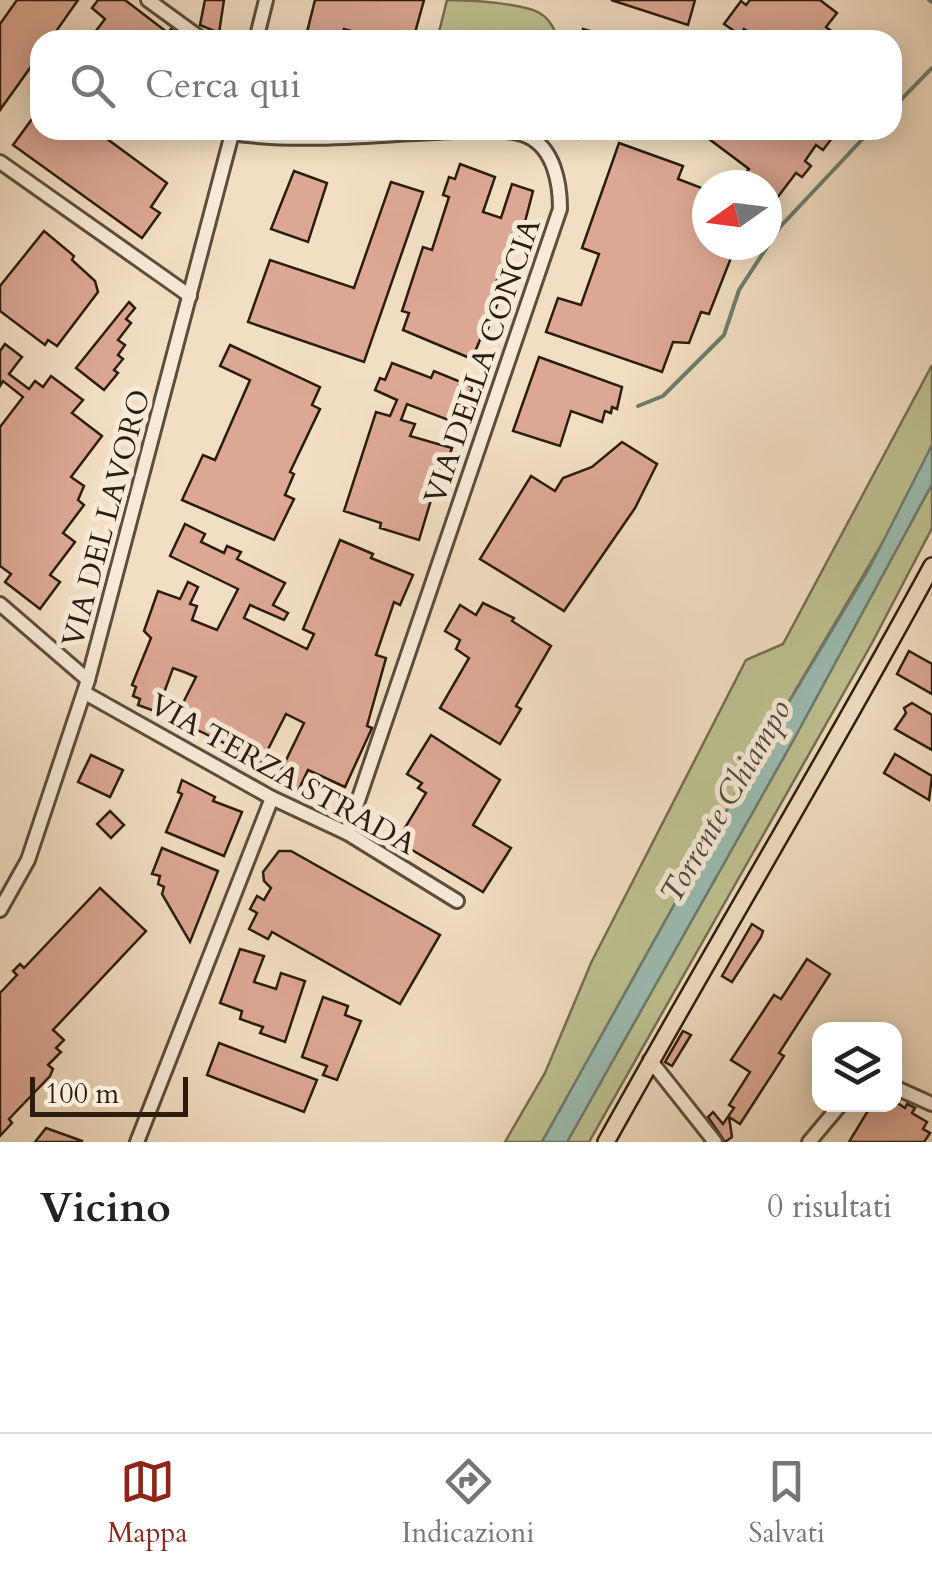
<!DOCTYPE html>
<html lang="it">
<head>
<meta charset="utf-8">
<style>
  :root { --surface:#fff; --page:#f2f2f2; --text:#222; --muted:#767676; --line:#e0e0e0; --accent:#8f2418 }
  body { margin:0; font-family:Cardo,serif; background:var(--page); color:var(--text) }
  .controls { position:absolute; right:30px; bottom:30px; display:grid; overflow:hidden; border-radius:20px; box-shadow:0 5px 25px #0003 }
  .controls button { width:90px; height:90px; display:grid; place-items:center; padding:0; border:0; border-bottom:2px solid var(--line); background:var(--surface); color:var(--text); font:50px sans-serif }
  .compass { position:absolute; left:692px; top:170px; width:90px; height:90px; border-radius:50%; background:var(--surface); box-shadow:0 5px 25px #0003; rotate:256deg }
  .scale { position:absolute; left:30px; bottom:25px; width:158px; box-sizing:border-box; padding-left:10px; border:5px solid #2b1d0c; border-top:0; font-size:28px; line-height:35px; white-space:nowrap; color:#2b1d0c; -webkit-text-stroke:8px #f7ead7; paint-order:stroke }
  .list { margin:0; padding:0; list-style:none }
  h2 { display:flex; justify-content:space-between; align-items:center; height:130px; margin:0; padding:0 40px; font-size:42px }
  h2 small { font-size:32px; font-weight:400; color:var(--muted) }
  .icon { flex:none; width:55px; height:55px; fill:none; stroke:currentColor; stroke-width:2; stroke-linecap:round; stroke-linejoin:round }
  .map { position:relative; flex:none; width:932px; height:1142px; overflow:hidden }
  .search { position:absolute; background:var(--surface); box-shadow:0 5px 25px #0003; left:30px; right:30px; top:30px; height:110px; display:flex; align-items:center; gap:25px; box-sizing:border-box; padding:0 35px; border-radius:30px; color:var(--muted); font-size:38px }
  .sheet { height:290px; background:var(--surface) }
  nav { display:flex; justify-content:space-around; align-items:center; box-sizing:border-box; height:140px; border-top:2px solid var(--line); background:var(--surface); font-size:28px; color:var(--muted) }
  nav a { display:grid; justify-items:center; gap:5px }
  nav .on { color:var(--accent) }
  .map>svg:first-child { display:block }
</style>
</head>
<body>
<div class="map">
<svg width="932" height="1142" viewBox="0 0 932 1142">
  <rect width="100%" height="100%" fill="#f2dec2"/>
  <filter id="stains"><feTurbulence type="fractalNoise" baseFrequency=".002" numOctaves="4"/><feColorMatrix values="0 0 0 0 .2 0 0 0 0 .09 0 0 0 0 .02 0 0 0 .5 -.17"/></filter>
  <radialGradient id="worn" r=".72"><stop offset=".6" stop-color="#630" stop-opacity="0"/><stop offset="1" stop-color="#630" stop-opacity=".3"/></radialGradient>
  <!-- green -->
  <g fill="#bdc192" stroke="#746f4f" stroke-width="2.5">
    <path d="M447 0C467 0 526 3 541 14 550 19 555 31 559 40H437Z"/>
    <polygon points="932,365 932,445 893,525 766,740 542,1142 505,1142 545,1073 591,963 746,660 783,644"/>
    <polygon points="932,484 932,528 872,643 589,1142 567,1142 794,739"/>
  </g>
  <!-- water -->
  <polygon fill="#9bbcb1" stroke="#6e7c6f" stroke-width="2.5" points="932,445 932,484 794,739 567,1142 542,1142 766,740 869,569"/>
  <g fill="none" stroke-linecap="round" stroke-linejoin="round">
    <!-- stream -->
    <g stroke="#6e7c6f" stroke-width="4">
      <polyline points="929,0 932,2"/>
      <polyline points="892,109 932,68"/>
      <polyline points="638,406 663,396 724,335 739,290 780,227 871,130"/>
    </g>
  </g>
  <!-- building -->
  <g fill="#dca793" stroke="#2b1d0c" stroke-width="2.5">
    <polygon points="17,0 78,0 50,40 40,40 40,54 0,110 0,24"/>
    <polygon points="98,0 125,0 168,33 171,29 186,40 89,40 105,19 92,8"/>
    <polygon points="205,0 224,0 219,33 200,25"/>
    <polygon points="315,0 424,0 413,40 373,40 374,37 344,29 341,40 305,40"/>
    <polygon points="611,0 695,0 688,25"/>
    <polygon points="750,0 820,0 837,13 826,27 843,40 760,40 744,29 740,35 724,24 741,1 746,5"/>
    <polygon points="583,29 615,38 614,40 580,40"/>
    <polygon points="40,108 40,130 95,130 167,183 151,207 160,213 142,238 13,145"/>
    <polygon points="578,130 611,130 611,136 579,139"/>
    <polygon points="697,130 838,130 823,150 816,145 805,161 811,166 802,177 796,173 774,202 767,196 767,185 752,185 742,177 749,169"/>
    <polygon points="619,143 683,166 678,179 707,190 707,245 736,245 709,314 701,312 689,343 673,342 662,372 546,332 558,298 581,305 599,254 582,248"/>
    <polygon points="460,164 495,177 483,212 501,218 512,184 533,191 521,237 512,234 491,298 499,300 485,336 482,335 472,359 403,330 409,313 402,311 423,247 432,250 449,197 443,195 449,177 455,179"/>
    <polygon points="294,171 327,183 308,242 271,229"/>
    <polygon points="391,182 423,192 364,362 248,322 270,260 354,288"/>
    <polygon points="44,231 74,256 72,260 95,281 98,292 57,346 48,340 45,345 0,311 0,286"/>
    <polygon points="129,302 135,308 126,319 131,323 118,340 125,345 118,355 123,359 114,370 118,373 104,390 76,368"/>
    <polygon points="5,344 22,357 9,374 29,389 35,381 43,387 51,376 83,400 72,413 102,436 71,477 84,486 78,500 84,505 63,533 75,542 50,575 60,582 40,609 5,582 11,574 0,566 0,427 23,397 3,381 0,386 0,351"/>
    <polygon points="230,345 320,387 312,405 320,409 290,472 294,474 285,495 294,499 274,540 182,500 203,455 215,460 250,380 220,366"/>
    <polygon points="539,357 622,387 617,409 612,407 611,413 605,411 602,422 571,411 560,446 513,431"/>
    <polygon points="392,363 431,378 434,371 473,387 467,400 460,398 451,421 407,404 401,420 415,424 410,436 452,448 444,471 440,470 419,540 380,528 381,523 344,511 376,412 390,416 397,400 375,390 380,378 385,380"/>
    <polygon points="622,442 657,464 635,508 564,611 480,559 531,476 555,491 563,478 592,467"/>
    <polygon points="185,524 205,534 201,542 224,553 227,546 241,552 237,559 285,583 273,605 288,613 284,620 250,605 244,618 307,649 314,634 303,629 340,540 373,554 371,558 413,575 400,605 394,602 376,655 386,658 367,726 372,728 345,787 308,770 298,791 276,781 304,723 286,714 259,767 226,754 230,746 175,719 196,677 184,672 173,668 157,712 138,705 140,699 133,696 136,687 132,685 151,638 144,631 158,591 180,599 188,582 198,587 190,604 197,606 192,620 217,630 238,589 170,556"/>
    <polygon points="483,603 514,618 512,621 551,646 516,706 521,709 500,744 440,708 469,658 456,649 460,640 445,631 460,605 476,615"/>
    <polygon points="909,651 932,664 932,694 897,674"/>
    <polygon points="912,703 932,715 932,750 895,729 906,713 904,708"/>
    <polygon points="431,735 500,780 473,825 511,848 483,892 397,841 426,793 418,788 422,783 407,774"/>
    <polygon points="895,754 932,776 929,800 884,773"/>
    <polygon points="91,755 123,770 110,797 78,782"/>
    <polygon points="182,780 215,797 213,801 242,812 224,856 166,832 182,794 178,792"/>
    <polygon points="110,811 124,825 111,838 97,824"/>
    <polygon points="162,848 218,871 190,942 162,894 164,887 158,884 160,876 152,874"/>
    <polygon points="279,851 291,851 440,935 400,1004 272,932 268,939 249,929 257,913 250,909 257,896 264,900 271,888 264,881 263,872"/>
    <polygon points="100,888 146,931 53,1030 64,1040 56,1048 61,1052 48,1065 53,1069 50,1076 9,1119 12,1123 0,1136 0,993 17,975 13,971 20,964 24,968"/>
    <polygon points="752,924 763,931 761,937 732,982 722,976"/>
    <polygon points="240,949 264,956 254,982 276,989 281,973 305,981 285,1042 260,1033 263,1027 240,1019 242,1011 220,1003"/>
    <polygon points="807,959 830,974 779,1053 784,1056 740,1124 729,1117 732,1137 725,1142 708,1117 713,1112 723,1124 734,1108 729,1105 750,1072 731,1060 774,995 781,999"/>
    <polygon points="323,997 348,1006 345,1015 361,1021 337,1080 323,1075 327,1066 302,1057"/>
    <polygon points="683,1031 691,1035 672,1066 665,1062"/>
    <polygon points="219,1043 317,1080 304,1112 207,1075"/>
    <polygon points="872,1104 899,1104 905,1108 907,1104 915,1108 912,1113 927,1122 923,1129 930,1133 924,1142 849,1142"/>
    <polygon points="46,1128 82,1141 82,1142 35,1142"/>
  </g>
  <g fill="none" stroke-linecap="round" stroke-linejoin="round">
    <defs>
      <g id="minor">
        <polyline points="148,0 203,40"/>
        <polyline points="256,40 266,0"/>
        <path d="M232 133C299 143 367 135 434 132 458 131 504 126 527 136 554 148 560 183 560 209L347 833"/>
        <polyline points="0,162 190,296"/>
        <polyline points="0,604 88,680"/>
        <polyline points="85,693 272,798 347,833 457,901"/>
        <polyline points="0,910 28,860 88,680 233,130"/>
        <polyline points="650,1060 715,1142"/>
        <polyline points="894,1087 932,1104"/>
        <polyline points="137,1142 272,798"/>
        <polyline points="809,1142 841,1104"/>
      </g>
      <path id="major" d="M606 1142C713 949 827 760 932 566"/>
    </defs>
    <!-- minor casing -->
    <use href="#minor" stroke="#5d4d3a" stroke-width="18"/>
    <!-- major casing -->
    <use href="#major" stroke="#2b1d0c" stroke-width="20"/>
    <!-- minor -->
    <use href="#minor" stroke="#f7ead7" stroke-width="12"/>
    <!-- major -->
    <use href="#major" stroke="#f2dec2" stroke-width="15"/>
  </g>
  <g text-anchor="middle" stroke-width="10" stroke-linejoin="round" paint-order="stroke">
    <!-- street labels -->
    <g font-size="30" fill="#2b1d0c" stroke="#f7ead7">
      <text transform="translate(482 361) rotate(-71)" y="10">VIA DELLA CONCIA</text>
      <text transform="translate(106 518) rotate(-75)" y="10">VIA DEL LAVORO</text>
      <text transform="translate(283 774) rotate(29)" y="10">VIA TERZA STRADA</text>
    </g>
    <!-- water labels -->
    <g font-size="32" font-style="italic" fill="#4d4d3e" stroke="#f7ead7">
      <text transform="translate(725 801) rotate(-60)" y="11">Torrente Chiampo</text>
    </g>
  </g>
  <rect width="100%" height="100%" filter="url(#stains)"/>
  <rect width="100%" height="100%" fill="url(#worn)"/>
</svg>
<div class="controls">
<button><svg class="icon" aria-label="layers" viewBox="0 0 24 24"><path d="M12 4l9 5-9 5-9-5zM3 14l9 5 9-5"/></svg></button>
</div>
<svg class="compass" viewBox="-18 -18 36 36"><path d="M0-13l5 13h-10z" fill="#e53935"/><path d="M0 13l5-13h-10z" fill="#767676"/></svg>
<div class="scale">100 m</div>
<div class="search"><svg class="icon" aria-label="search" viewBox="0 0 24 24"><circle cx="10" cy="10" r="6"/><path d="M15 15l6 6"/></svg>Cerca qui</div>
</div>
<section class="sheet">
<h2>Vicino<small>0 risultati</small></h2>
<ul class="list">
</ul>
</section>
<nav>
<a class="on"><svg class="icon" aria-label="map" viewBox="0 0 24 24"><path d="M3 6l6-2 6 2 6-2v14l-6 2-6-2-6 2zM9 4v14M15 6v14"/></svg>Mappa</a>
<a><svg class="icon" aria-label="directions" viewBox="0 0 24 24"><path d="M12 3l9 9-9 9-9-9zM9 14v-3h6M13 9l2 2-2 2"/></svg>Indicazioni</a>
<a><svg class="icon" aria-label="saved" viewBox="0 0 24 24"><path d="M7 4h10v16l-5-4-5 4z"/></svg>Salvati</a>
</nav>
</body>
</html>
